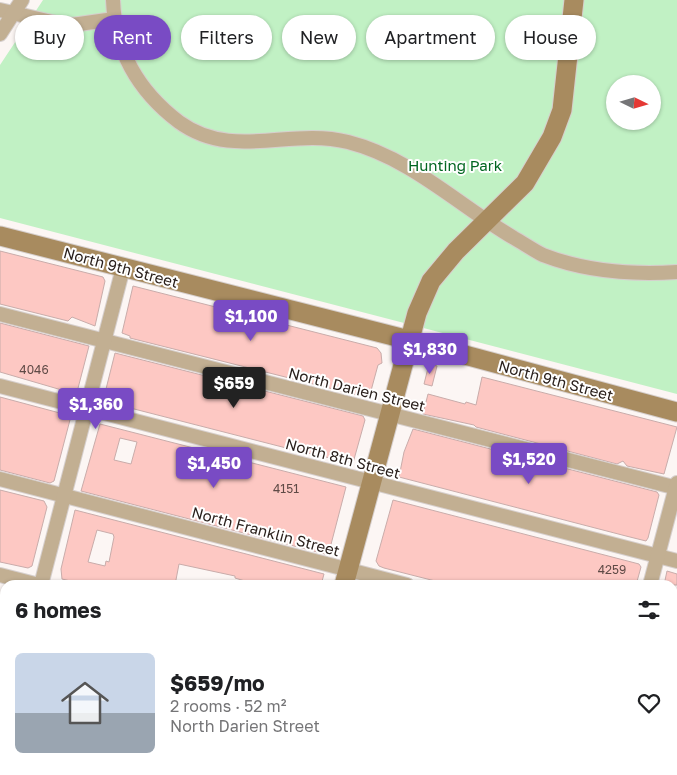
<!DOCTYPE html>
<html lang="en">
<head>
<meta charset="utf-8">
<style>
	:root { --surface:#fff; --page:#f2f2f2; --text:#202124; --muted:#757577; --accent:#794bc4 }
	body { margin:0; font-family:"Golos Text",sans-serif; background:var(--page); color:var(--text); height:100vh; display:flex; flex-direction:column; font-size:19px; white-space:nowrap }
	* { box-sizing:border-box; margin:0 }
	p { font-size:16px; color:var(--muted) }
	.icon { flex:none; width:28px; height:28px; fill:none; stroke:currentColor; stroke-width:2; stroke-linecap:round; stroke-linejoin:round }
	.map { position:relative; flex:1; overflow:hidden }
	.side { position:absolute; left:0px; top:580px; width:678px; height:195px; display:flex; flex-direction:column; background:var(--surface); border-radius:15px 15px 0 0; box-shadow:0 1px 4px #0004 }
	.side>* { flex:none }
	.top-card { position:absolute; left:15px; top:15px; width:648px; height:45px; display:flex; gap:10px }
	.needle { width:32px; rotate:95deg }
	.tools { position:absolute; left:606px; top:75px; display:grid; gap:10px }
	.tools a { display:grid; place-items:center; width:55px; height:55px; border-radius:50%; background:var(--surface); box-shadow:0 1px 4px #0004; font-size:25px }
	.price { position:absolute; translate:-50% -42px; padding:0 11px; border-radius:5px; background:var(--accent); color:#fff; font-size:16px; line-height:32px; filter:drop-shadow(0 1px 2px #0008) }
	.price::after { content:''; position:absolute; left:50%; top:30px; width:15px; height:11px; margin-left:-8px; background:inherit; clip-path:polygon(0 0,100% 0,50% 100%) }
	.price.active { background:#222; color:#fff }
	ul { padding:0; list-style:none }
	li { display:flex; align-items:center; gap:15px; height:125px; padding:0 15px }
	li span { display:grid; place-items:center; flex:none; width:140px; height:100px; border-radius:8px; color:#555 }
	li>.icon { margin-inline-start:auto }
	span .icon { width:60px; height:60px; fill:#fffc; stroke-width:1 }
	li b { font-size:21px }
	h2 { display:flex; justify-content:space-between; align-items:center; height:60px; padding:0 15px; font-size:21px }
	.chip { padding:0 18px; border-radius:22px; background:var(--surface); box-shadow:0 1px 4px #0004; font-size:18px; line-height:45px }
	.chip.active { background:var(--accent); color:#fff }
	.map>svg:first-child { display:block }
</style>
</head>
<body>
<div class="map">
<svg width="677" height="775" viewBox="0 0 677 775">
	<rect width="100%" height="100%" fill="#fcf6f4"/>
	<!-- education -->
	<path fill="#f8e7f9" d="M144,770H223L241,775H143Z"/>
	<!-- green -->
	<path fill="#c1f1c4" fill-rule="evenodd" d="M43,0H677V394L0,218V65ZM615,84H652V121H615Z"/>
	<!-- building -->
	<g fill="#fdc8c3" stroke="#c9acaa" fill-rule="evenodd">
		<path d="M0,251L103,277L105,281L95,326L72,317L68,321L0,304Z"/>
		<path d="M133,286L377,348L381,353L382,363L378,365L369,398L130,338V336L122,333Z"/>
		<path d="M0,323L89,346L77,392L72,393L0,372Z"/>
		<path d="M115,353L363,416L365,420L353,463L294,450L103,401Z"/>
		<path d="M429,364L437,366L432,386L424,384Z"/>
		<path d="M482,377L677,427L664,474L627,466L623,461L617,464L476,427L474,425L423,414L428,394L465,404L466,402L476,405Z"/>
		<path d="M0,397L71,416L54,481L50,483L0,470Z"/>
		<path d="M100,424L346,487L329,552L325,554L81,491ZM120,438L137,442L131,464L114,460Z"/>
		<path d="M413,429L657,492L659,495L648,538L646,541L626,536L399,477L404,452Z"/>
		<path d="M0,490L44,501L47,507L32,566L28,568L0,562Z"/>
		<path d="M393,500L639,564L641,567L636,585H451L384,568L379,566L376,561Z"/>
		<path d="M75,510L324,574L321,585H258L235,578V576L179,564L175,585H87L62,579L61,569ZM97,530L113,534L114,537L109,562L106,561L105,566L88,562Z"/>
		<path d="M667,571L677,574V585H664Z"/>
	</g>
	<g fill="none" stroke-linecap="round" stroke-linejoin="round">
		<!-- street casing -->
		<g stroke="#d6cfcd" stroke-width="16">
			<g id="street">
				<path d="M113,0C115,51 138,91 179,122C233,161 289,127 348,142C411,158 458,205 514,238C523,243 533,250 543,255C587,272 631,275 677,272"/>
				<path d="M0,10L56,23L72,25L114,19"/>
				<path d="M0,34L22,0"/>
				<path d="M0,314L677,488"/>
				<path d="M0,386L677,561"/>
				<path d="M0,479L407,585"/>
				<path d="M0,575L39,585"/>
				<path d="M41,585L123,268"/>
				<path d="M650,585L677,483"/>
				<path d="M672,655L677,656"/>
				<path d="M0,697L5,699"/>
				<path d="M0,743L5,723"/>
				<path d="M672,749L677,750"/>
				<path d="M274,770L301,775"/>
				<path d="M601,775L602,770"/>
			</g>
		</g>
		<!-- secondary casing -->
		<g stroke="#d6cfcd" stroke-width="21">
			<g id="secondary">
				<path d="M0,236L409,340L677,412"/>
				<path d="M344,585L417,313L431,281L456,251L525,183L552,137L562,110L574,0"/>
				<path d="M293,775L295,770"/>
			</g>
		</g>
		<!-- street -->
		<use href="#street" stroke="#c2af92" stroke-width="14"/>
		<!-- secondary -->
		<use href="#secondary" stroke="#a88b5f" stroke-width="19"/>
	</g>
	<g text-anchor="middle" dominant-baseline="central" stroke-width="4" stroke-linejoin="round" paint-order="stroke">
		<!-- number labels -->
		<g font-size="12" fill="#5f4a46">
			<text x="34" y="369">4046</text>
			<text x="286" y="488">4151</text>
			<text x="612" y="569">4259</text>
		</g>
		<!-- park labels -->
		<g font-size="15" fill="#026621" stroke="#fff">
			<text x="455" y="165">Hunting Park</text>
		</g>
		<!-- street labels -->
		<g font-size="15" fill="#2a201c" stroke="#fff">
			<text transform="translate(121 267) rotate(15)">North 9th Street</text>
			<text transform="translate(556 380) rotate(15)">North 9th Street</text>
			<text transform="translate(357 389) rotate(14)">North Darien Street</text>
			<text transform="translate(343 458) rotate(15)">North 8th Street</text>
			<text transform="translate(266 531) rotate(15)">North Franklin Street</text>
		</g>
	</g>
</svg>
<div class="tools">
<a><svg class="needle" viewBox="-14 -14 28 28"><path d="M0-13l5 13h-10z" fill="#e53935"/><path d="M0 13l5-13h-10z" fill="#757577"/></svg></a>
</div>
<b class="price" style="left:251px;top:342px">$1,100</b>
<b class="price" style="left:430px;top:375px">$1,830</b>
<b class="price active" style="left:234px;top:409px">$659</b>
<b class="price" style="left:96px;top:430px">$1,360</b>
<b class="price" style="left:529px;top:485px">$1,520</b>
<b class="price" style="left:214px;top:489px">$1,450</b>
<div class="top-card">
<a class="chip">Buy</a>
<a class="chip active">Rent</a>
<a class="chip">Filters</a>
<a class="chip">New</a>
<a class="chip">Apartment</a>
<a class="chip">House</a>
</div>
<section class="side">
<h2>6 homes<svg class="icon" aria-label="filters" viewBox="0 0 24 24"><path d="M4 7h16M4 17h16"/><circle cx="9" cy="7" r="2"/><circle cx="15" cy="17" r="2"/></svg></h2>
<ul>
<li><span style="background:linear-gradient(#c9d6e8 60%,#9aa5b1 0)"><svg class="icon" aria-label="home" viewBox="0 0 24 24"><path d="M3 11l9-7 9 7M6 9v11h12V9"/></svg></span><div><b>$659/mo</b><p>2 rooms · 52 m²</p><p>North Darien Street</p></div><svg class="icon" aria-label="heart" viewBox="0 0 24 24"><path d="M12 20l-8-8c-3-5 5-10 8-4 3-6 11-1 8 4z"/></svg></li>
</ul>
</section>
</div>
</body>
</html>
